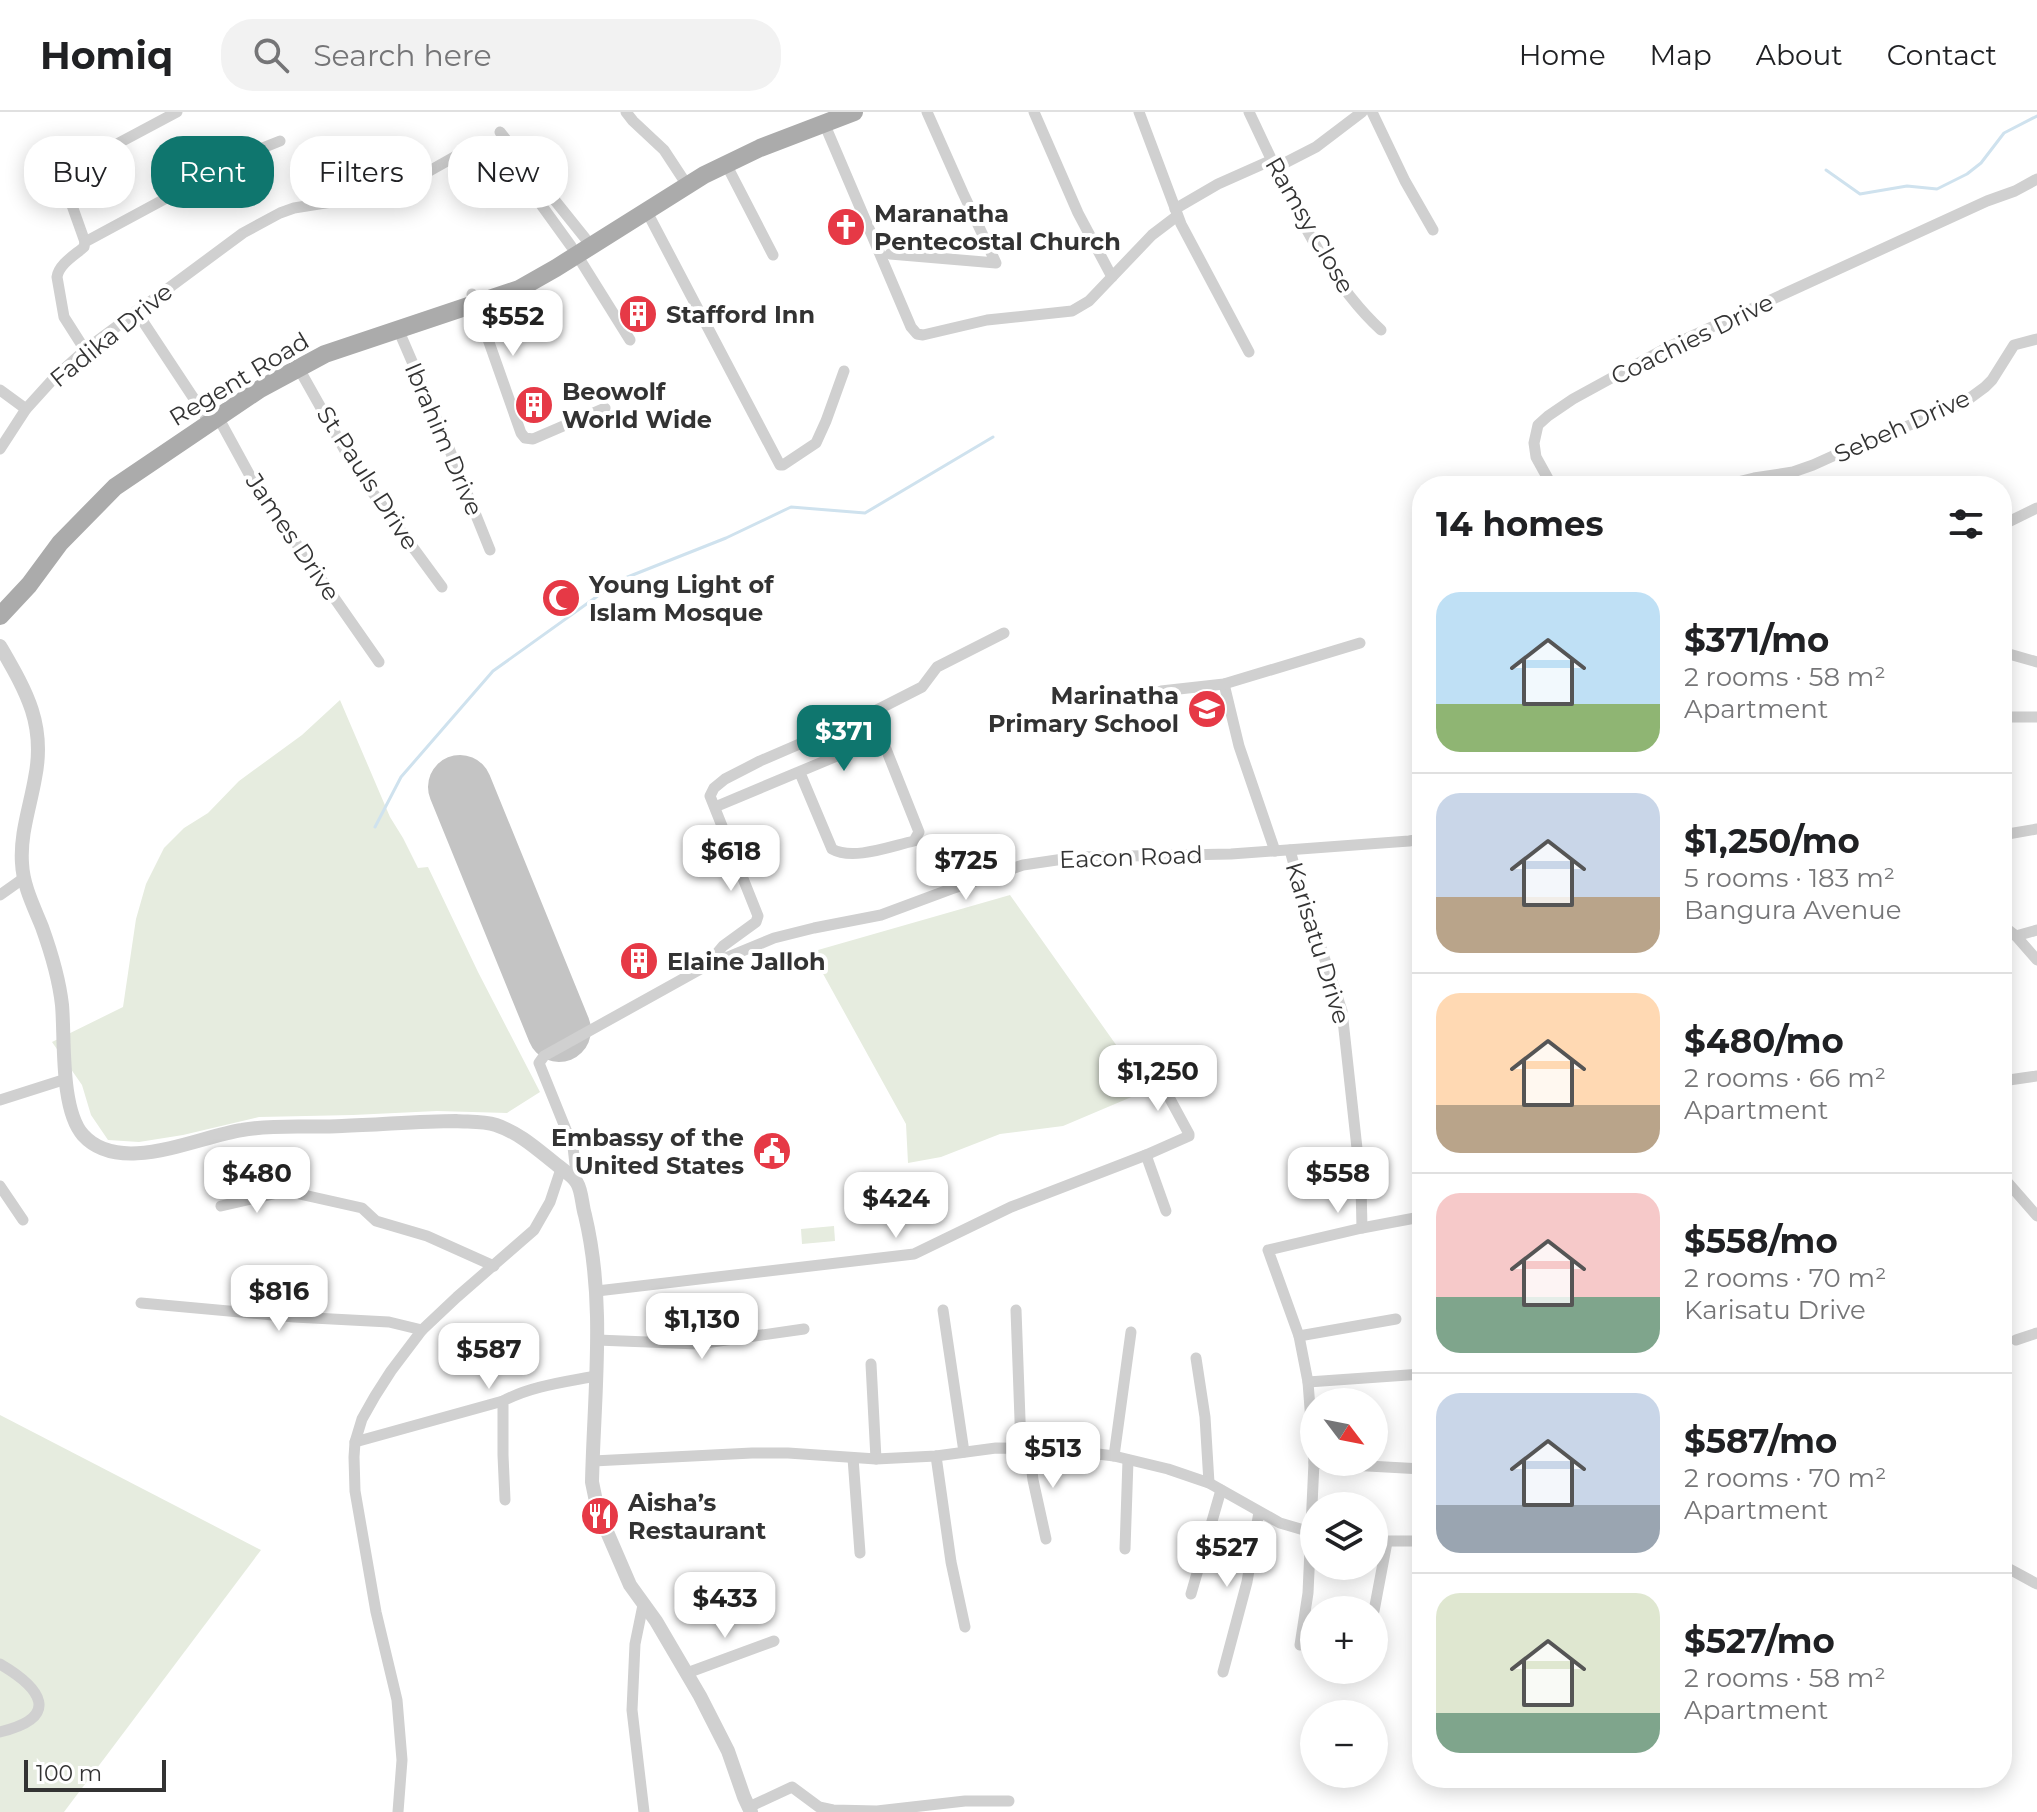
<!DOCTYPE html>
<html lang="en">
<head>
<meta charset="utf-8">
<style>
	:root { --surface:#fff; --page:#f2f2f2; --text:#202124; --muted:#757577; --line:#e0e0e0; --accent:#0f766e }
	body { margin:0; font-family:Montserrat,sans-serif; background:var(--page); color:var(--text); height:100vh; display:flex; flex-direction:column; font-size:30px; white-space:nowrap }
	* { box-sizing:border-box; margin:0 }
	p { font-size:26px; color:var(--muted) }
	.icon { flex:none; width:44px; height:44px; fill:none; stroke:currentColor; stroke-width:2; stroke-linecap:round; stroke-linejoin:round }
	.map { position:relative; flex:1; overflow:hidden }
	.details { position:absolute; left:1412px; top:364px; width:600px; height:1312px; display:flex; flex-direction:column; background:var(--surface); border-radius:32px; box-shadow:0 4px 20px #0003 }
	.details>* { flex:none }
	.banner { position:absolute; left:24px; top:24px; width:760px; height:72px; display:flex; gap:16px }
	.needle { width:52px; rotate:122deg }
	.buttons { position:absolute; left:1300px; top:1276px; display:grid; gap:16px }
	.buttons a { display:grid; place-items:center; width:88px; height:88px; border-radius:50%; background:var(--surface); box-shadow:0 4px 20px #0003; font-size:40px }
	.scale { position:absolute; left:24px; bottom:20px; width:142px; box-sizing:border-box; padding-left:8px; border:4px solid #333; border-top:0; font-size:22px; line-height:28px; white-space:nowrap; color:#333; -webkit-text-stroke:6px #fff; paint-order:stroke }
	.price { position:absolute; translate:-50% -68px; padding:0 18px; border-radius:16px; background:#fff; color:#222; font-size:26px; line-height:52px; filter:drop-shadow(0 2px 4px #0008) }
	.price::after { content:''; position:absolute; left:50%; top:48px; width:24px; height:18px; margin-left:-12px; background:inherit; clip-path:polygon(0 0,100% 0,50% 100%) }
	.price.active { background:var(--accent); color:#fff }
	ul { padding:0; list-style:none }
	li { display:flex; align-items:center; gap:24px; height:200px; padding:0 24px }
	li+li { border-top:2px solid var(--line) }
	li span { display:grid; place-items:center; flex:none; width:224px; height:160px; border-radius:24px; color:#555 }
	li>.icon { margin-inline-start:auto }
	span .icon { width:96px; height:96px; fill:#fffc; stroke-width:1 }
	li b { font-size:34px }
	h2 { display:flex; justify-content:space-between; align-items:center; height:96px; padding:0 24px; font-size:34px }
	.chip { padding:0 28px; border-radius:32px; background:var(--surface); box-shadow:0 4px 20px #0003; font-size:28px; line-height:72px }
	.chip.active { background:var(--accent); color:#fff }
	header { display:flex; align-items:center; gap:48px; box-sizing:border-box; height:112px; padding:0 40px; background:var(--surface); border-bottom:2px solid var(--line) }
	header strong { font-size:38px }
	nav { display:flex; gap:44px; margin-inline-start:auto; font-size:28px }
	.search { width:560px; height:72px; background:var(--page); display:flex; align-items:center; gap:20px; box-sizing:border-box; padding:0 28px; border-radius:32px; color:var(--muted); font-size:30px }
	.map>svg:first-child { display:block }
</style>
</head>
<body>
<header>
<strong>Homiq</strong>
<div class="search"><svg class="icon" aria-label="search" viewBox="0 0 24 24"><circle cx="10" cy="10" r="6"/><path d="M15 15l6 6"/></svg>Search here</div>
<nav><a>Home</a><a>Map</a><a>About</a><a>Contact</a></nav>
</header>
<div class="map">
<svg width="2037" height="1700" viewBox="0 0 2037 1700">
	<rect width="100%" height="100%" fill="#fff"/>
	<!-- green -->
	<g fill="#e6ecdf">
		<path d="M340,588L390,705L403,726L418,756L428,755L478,860L540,980L507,1001L437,999L353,1003L259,1005L183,1023L139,1030L108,1028L91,1003L82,973L52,930L123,895L136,807L146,772L164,736L184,716L208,701L239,669L302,623Z"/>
		<path d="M1010,783L1148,978L1063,1014L1000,1022L941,1045L908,1051L906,1012L811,840Z"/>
		<path d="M834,1114L835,1129L802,1132L801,1117Z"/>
		<path d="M0,1303L261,1438L64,1700H0Z"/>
	</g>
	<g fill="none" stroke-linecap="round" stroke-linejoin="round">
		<!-- stream -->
		<g stroke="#cfe2ee" stroke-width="3">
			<path d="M1826,58L1860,82L1907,74L1937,77L1967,62L1981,51L2004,21L2037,4"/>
			<path d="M375,715L401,665L493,559L620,468L726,426L791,395L865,401L993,325"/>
		</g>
		<!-- runway -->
		<path stroke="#c4c4c4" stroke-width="64" d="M460,675L559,918"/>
		<!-- minor -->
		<g stroke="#d0d0d0" stroke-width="11">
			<path d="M626,0L633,9L664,38L687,73"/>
			<path d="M1034,0L1078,101L1112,165"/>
			<path d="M1139,0L1181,112L1249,240"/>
			<path d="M1249,0C1284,73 1321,163 1381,218"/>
			<path d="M1372,0L1405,69L1433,118"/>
			<path d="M824,11L911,215L917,222L923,223L987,208L1072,199L1089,189L1152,123L1177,104"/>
			<path d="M500,20L585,126"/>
			<path d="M726,52L773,143"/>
			<path d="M1275,56L1316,35L1362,0"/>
			<path d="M1175,97L1218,72L1272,48"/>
			<path d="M646,98L780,353H783L816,331L826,309L844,259"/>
			<path d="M85,130L64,71L70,57L177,0"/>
			<path d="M890,142L996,151L963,81L927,0"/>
			<path d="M577,143L630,228"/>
			<path d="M472,182L521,321L525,326L533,327L605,296"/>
			<path d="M136,199L210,311"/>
			<path d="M398,217L442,319L490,438"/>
			<path d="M85,238L64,205L57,165C59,152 75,143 84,135L85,130L250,41L280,29"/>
			<path d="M298,255L348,344L370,377L442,475"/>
			<path d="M0,278L26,297"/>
			<path d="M213,296L254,371L379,550"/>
			<path d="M0,337L26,297L55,265L85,238L243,121L280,101L294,96L344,88L381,79L402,72L424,62L479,31H491L503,40L571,134"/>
			<path d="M1552,374L1536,345L1534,331L1538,313L1548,304L1573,287L1668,235L1987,89L2015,79L2037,67"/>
			<path d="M1721,374L1754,366L1793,360L1813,353L1844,339L1948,298L1966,289L1985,275L1992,268L2014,233L2037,227"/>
			<path d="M2002,413L2037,396"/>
			<path d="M2002,540L2037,550"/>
			<path d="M1224,572L1239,634L1275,739"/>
			<path d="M1161,579L1224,572L1360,531"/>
			<path d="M2002,605H2037"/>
			<path d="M715,695L875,628H880L884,632L919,720L914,729C891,734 853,749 832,737L800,661"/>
			<path d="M2002,723L2037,717"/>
			<path d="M1290,738L1297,764L1342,899L1361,1073L1362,1116"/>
			<path d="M0,783L24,766"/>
			<path d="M2002,813L2016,824L2037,848"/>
			<path d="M2016,824L2037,818"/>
			<path d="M707,853L723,834L756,810L758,804L710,684L714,676L725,667L760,649L869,602L922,575L937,555L1004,521"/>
			<path d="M2002,969L2037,964"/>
			<path d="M0,988L66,967"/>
			<path d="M1146,1043L1166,1099"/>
			<path d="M2002,1064L2037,1104"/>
			<path d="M577,1070L573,1035L539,951L544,944L706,854L774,826L814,816L881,803L951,777L1023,753L1077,745L1231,742L1409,729L1422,727"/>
			<path d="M0,1074L23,1108"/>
			<path d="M221,1094L286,1079L362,1096L376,1109L427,1124L494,1154"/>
			<path d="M597,1179L914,1142L1011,1095L1146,1043L1189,1024V1022L1157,963"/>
			<path d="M141,1191L294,1205L389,1210L422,1218"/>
			<path d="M943,1198L964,1340"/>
			<path d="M1016,1198L1021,1335"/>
			<path d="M1299,1224L1396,1207"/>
			<path d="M597,1228L698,1232L804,1217"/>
			<path d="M2016,1228L2037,1221"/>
			<path d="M1196,1246L1205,1305L1209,1371"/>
			<path d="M871,1252L876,1347"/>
			<path d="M1308,1270L1422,1262"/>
			<path d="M355,1330L503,1289"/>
			<path d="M1029,1336L1033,1368L1046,1427"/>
			<path d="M936,1344L951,1450L965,1515"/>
			<path d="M1114,1344L1131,1220"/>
			<path d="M853,1346L860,1441"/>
			<path d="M593,1349L752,1341H788L876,1347L936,1344L996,1336L1058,1337L1114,1344L1168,1357L1209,1371L1280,1411L1314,1421"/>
			<path d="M1314,1349L1308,1270L1299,1224L1268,1138L1362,1116L1415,1106"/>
			<path d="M1314,1351L1422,1357"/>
			<path d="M505,1388L503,1343V1289C531,1274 565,1270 596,1264"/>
			<path d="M1374,1429H1422"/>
			<path d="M1125,1437L1128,1348"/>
			<path d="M2002,1453L2037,1472"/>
			<path d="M1191,1482L1221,1378"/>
			<path d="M643,1493L635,1532L632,1598L644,1700"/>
			<path d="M1374,1499L1387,1430"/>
			<path d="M1300,1533L1308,1481L1314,1350"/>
			<path d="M0,1552C41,1576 62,1605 0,1620"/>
			<path d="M1223,1560L1247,1470L1259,1400"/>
			<path d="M687,1561L774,1529"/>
			<path d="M749,1695L792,1675L819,1695L833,1698L877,1699L965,1689H1009"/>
			<path d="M398,1700L402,1648L397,1588L376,1500L355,1379L354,1345L355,1330L362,1307L375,1284L391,1259L422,1218L457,1185L534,1118L550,1090L561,1057"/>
		</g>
		<!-- tertiary -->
		<path stroke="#d0d0d0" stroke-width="14" d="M0,534C26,579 46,612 35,666C30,695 20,722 22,751C23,774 34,795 42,815C51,840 59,866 62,893C65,926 60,997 83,1023C120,1064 196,1025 242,1018C275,1012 309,1016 342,1014C380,1013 418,1009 456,1009C469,1010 483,1009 496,1013C520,1021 538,1038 557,1053C563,1058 573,1064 577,1071C582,1079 582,1094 585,1103C606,1191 594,1280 592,1370L598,1399L630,1473L656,1509L700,1584L728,1639L744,1685L751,1700"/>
		<!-- primary -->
		<path stroke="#ababab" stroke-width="18" d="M0,504L29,473L60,431L115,375L260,277L325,242L519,177L556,156L704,63L760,36L854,0"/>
	</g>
	<!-- icons -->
	<defs>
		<g id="church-disc" transform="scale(2)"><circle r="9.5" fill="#e63946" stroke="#fff"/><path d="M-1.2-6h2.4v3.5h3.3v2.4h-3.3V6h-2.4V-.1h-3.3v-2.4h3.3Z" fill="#fff"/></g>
		<g id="building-disc" transform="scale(2)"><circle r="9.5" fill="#e63946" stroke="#fff"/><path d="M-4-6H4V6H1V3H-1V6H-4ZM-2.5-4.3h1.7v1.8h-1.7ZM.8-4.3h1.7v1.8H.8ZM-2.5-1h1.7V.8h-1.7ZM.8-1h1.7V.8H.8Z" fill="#fff"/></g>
		<g id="mosque-disc" transform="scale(2)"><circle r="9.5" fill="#e63946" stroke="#fff"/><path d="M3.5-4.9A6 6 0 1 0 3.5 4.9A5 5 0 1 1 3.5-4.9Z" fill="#fff"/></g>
		<g id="school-disc" transform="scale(2)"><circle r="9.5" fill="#e63946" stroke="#fff"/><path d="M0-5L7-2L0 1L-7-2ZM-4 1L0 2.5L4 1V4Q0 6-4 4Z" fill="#fff"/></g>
		<g id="civic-disc" transform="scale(2)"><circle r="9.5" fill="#e63946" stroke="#fff"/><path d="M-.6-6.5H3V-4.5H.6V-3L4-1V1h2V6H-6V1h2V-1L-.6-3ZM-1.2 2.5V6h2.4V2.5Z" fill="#fff"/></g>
		<g id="restaurant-disc" transform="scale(2)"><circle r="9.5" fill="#e63946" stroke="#fff"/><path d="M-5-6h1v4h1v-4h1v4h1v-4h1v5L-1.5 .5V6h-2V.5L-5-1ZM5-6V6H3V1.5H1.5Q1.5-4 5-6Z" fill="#fff"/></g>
	</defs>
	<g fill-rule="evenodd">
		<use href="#church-disc" x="846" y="115"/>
		<use href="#building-disc" x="638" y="202"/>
		<use href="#building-disc" x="534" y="293"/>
		<use href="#mosque-disc" x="561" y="486"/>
		<use href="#school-disc" x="1207" y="597"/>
		<use href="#building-disc" x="639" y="849"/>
		<use href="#civic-disc" x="772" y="1039"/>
		<use href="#restaurant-disc" x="600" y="1404"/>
	</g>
	<g text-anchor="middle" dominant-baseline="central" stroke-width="8" stroke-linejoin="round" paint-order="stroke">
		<!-- poi labels -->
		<g font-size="24" font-weight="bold" fill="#333" stroke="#fff" text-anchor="start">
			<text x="874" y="101">Maranatha<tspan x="874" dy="28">Pentecostal Church</tspan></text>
			<text x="666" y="202">Stafford Inn</text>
			<text x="562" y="279">Beowolf<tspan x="562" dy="28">World Wide</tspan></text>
			<text x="589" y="472">Young Light of<tspan x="589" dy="28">Islam Mosque</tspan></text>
			<text x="1179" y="583" text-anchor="end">Marinatha<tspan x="1179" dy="28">Primary School</tspan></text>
			<text x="667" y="849">Elaine Jalloh</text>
			<text x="744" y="1025" text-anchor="end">Embassy of the<tspan x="744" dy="28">United States</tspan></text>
			<text x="628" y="1390">Aisha’s<tspan x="628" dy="28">Restaurant</tspan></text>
		</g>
		<!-- street labels -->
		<g font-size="24" fill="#333" stroke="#fff">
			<text transform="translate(1310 113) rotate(60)">Ramsy Close</text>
			<text transform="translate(111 223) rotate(-39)">Fadika Drive</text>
			<text transform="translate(1692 227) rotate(-26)">Coachies Drive</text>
			<text transform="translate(239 267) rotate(-31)">Regent Road</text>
			<text transform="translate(1902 314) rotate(-24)">Sebeh Drive</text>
			<text transform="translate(444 327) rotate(67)">Ibrahim Drive</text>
			<text transform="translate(368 366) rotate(57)">St Pauls Drive</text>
			<text transform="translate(293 425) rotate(56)">James Drive</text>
			<text transform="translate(1131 745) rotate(-2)">Eacon Road</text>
			<text transform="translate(1318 831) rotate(73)">Karisatu Drive</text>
		</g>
	</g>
</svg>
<div class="buttons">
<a><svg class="needle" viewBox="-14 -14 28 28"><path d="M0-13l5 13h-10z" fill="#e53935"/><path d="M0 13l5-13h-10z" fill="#757577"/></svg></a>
<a><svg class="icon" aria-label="layers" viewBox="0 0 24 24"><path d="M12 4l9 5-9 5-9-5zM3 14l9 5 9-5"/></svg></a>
<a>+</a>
<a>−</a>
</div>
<div class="scale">100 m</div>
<b class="price" style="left:513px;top:246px">$552</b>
<b class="price active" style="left:844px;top:661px">$371</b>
<b class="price" style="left:731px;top:781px">$618</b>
<b class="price" style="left:966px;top:790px">$725</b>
<b class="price" style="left:1158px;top:1001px">$1,250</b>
<b class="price" style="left:257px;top:1103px">$480</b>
<b class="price" style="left:1338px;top:1103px">$558</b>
<b class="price" style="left:896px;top:1128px">$424</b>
<b class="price" style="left:279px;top:1221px">$816</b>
<b class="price" style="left:702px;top:1249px">$1,130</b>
<b class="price" style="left:489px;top:1279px">$587</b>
<b class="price" style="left:1053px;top:1378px">$513</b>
<b class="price" style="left:1227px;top:1477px">$527</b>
<b class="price" style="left:725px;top:1528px">$433</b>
<div class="banner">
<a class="chip">Buy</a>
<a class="chip active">Rent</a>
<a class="chip">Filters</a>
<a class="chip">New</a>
</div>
<section class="details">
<h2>14 homes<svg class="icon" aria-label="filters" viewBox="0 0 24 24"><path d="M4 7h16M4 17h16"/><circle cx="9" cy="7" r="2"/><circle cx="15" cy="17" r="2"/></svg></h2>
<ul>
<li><span style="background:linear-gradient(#bfe0f5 70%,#8fb573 0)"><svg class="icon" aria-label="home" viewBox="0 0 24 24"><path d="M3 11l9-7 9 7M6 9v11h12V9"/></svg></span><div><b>$371/mo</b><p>2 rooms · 58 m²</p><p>Apartment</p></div></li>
<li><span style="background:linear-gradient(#c9d6e8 65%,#b9a48a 0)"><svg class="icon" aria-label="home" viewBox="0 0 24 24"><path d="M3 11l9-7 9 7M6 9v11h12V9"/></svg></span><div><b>$1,250/mo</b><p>5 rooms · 183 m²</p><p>Bangura Avenue</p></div></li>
<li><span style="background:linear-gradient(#ffd9b3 70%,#b9a48a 0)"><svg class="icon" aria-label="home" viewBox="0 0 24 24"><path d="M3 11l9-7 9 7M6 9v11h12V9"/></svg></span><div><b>$480/mo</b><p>2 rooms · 66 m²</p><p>Apartment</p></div></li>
<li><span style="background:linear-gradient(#f6c9c9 65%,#7fa58c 0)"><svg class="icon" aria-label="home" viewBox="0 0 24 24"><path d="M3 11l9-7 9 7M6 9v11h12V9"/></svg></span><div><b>$558/mo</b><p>2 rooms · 70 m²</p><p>Karisatu Drive</p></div></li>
<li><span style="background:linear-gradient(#c9d6e8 70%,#9aa5b1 0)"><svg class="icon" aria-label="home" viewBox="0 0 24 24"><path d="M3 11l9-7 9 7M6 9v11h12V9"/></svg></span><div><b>$587/mo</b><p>2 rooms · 70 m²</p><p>Apartment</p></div></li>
<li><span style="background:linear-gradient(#dfe7d0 75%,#7fa58c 0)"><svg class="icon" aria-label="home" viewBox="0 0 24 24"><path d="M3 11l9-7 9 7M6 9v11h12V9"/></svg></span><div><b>$527/mo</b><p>2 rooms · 58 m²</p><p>Apartment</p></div></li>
</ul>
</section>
</div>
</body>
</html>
